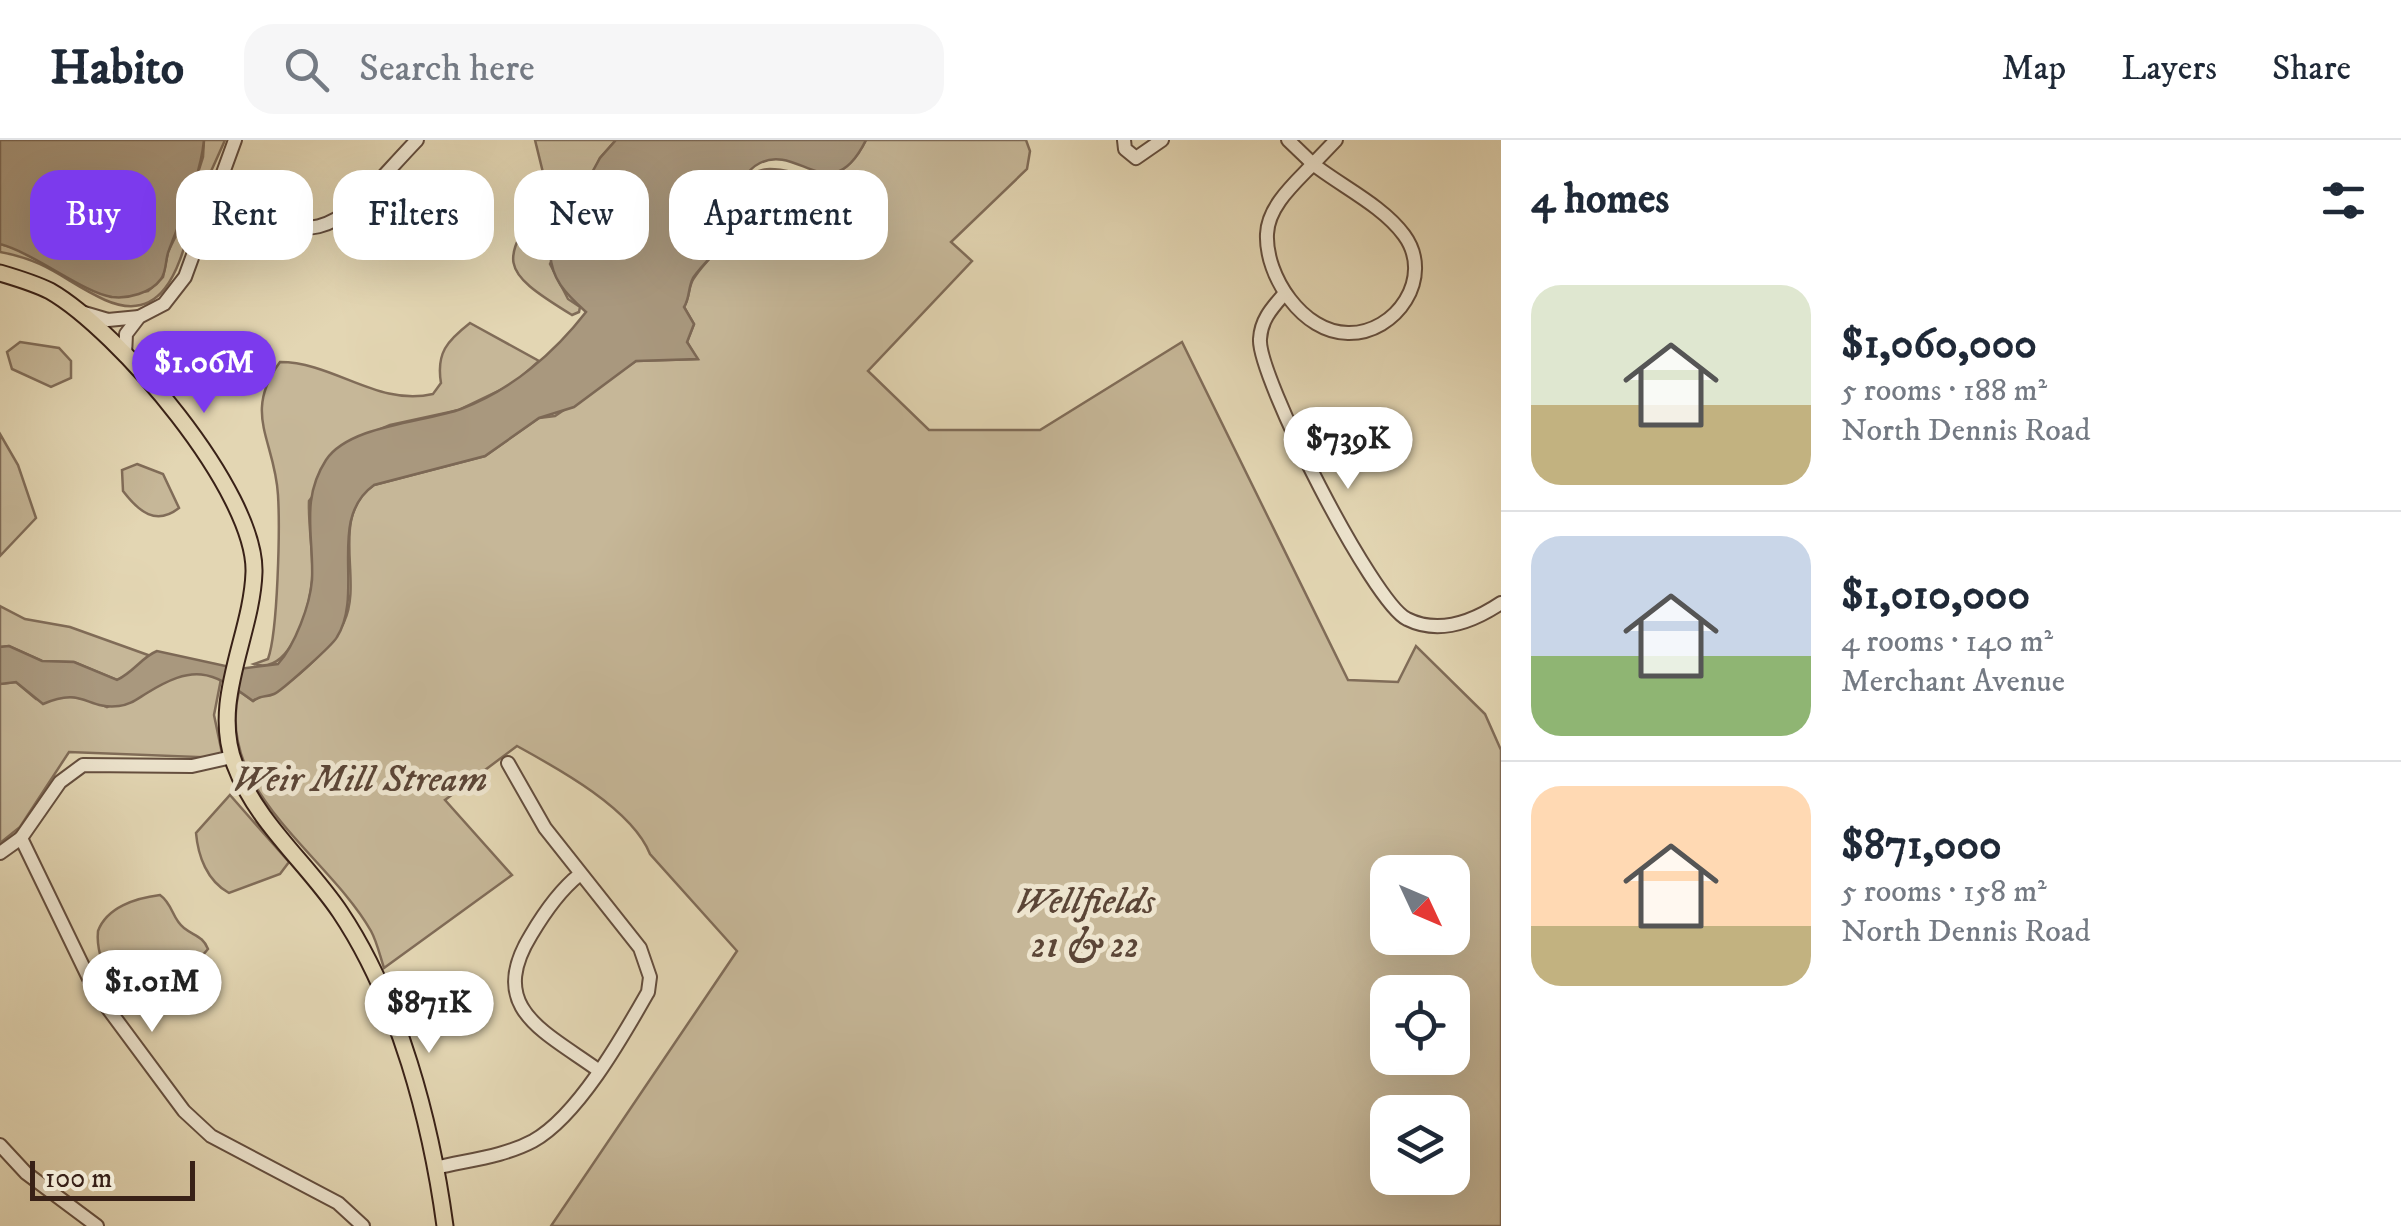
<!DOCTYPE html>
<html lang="en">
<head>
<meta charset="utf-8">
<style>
	:root { --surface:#fff; --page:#f6f6f7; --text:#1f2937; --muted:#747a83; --line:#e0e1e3; --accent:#7c3aed }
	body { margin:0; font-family:"IM FELL DW Pica",serif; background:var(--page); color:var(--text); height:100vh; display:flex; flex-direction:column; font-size:38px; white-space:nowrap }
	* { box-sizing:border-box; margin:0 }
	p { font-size:32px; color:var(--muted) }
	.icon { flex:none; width:55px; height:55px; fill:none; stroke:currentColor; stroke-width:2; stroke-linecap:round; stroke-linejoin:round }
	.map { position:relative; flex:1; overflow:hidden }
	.panel { display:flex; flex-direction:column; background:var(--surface); width:900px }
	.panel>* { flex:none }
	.banner { position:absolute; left:30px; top:30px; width:950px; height:90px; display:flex; gap:20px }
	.needle { width:65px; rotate:134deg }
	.controls { position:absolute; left:1370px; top:715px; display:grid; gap:20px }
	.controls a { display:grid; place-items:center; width:100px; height:100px; border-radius:20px; background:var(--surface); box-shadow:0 10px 40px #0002; font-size:50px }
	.scale { position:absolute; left:30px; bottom:25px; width:165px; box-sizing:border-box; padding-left:10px; border:5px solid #392117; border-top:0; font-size:28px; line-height:35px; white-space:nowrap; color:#392117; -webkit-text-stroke:8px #ede4ce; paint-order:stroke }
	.price { position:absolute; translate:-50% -85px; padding:0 22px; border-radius:35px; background:#fff; color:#222; font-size:32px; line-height:65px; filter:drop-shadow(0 2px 5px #0008) }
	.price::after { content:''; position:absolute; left:50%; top:60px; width:30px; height:22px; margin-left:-15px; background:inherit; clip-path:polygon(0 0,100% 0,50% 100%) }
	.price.active { background:var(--accent); color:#fff }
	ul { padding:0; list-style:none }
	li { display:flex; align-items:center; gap:30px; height:250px; padding:0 30px }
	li+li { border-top:2px solid var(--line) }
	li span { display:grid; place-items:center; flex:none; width:280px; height:200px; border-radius:30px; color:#555 }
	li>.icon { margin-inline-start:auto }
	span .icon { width:120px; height:120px; fill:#fffc; stroke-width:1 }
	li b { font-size:42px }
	h2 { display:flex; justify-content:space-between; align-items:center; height:120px; padding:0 30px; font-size:42px }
	.tag { padding:0 35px; border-radius:30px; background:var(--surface); box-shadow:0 10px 40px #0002; font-size:35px; line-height:90px }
	.tag.active { background:var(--accent); color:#fff }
	header { display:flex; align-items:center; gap:60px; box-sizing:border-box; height:140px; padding:0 50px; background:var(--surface); border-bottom:2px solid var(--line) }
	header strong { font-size:48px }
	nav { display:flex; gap:55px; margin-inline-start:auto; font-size:35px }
	.search { width:700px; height:90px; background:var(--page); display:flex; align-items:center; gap:25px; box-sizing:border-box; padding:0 35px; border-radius:30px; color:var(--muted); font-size:38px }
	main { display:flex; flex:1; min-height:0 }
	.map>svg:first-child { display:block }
</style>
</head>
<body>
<header>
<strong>Habito</strong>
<div class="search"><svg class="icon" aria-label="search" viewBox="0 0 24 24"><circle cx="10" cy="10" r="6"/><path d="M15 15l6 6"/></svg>Search here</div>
<nav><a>Map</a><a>Layers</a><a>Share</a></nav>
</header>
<main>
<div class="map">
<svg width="1501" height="1086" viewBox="0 0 1501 1086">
	<rect width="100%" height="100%" fill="#e3d6b3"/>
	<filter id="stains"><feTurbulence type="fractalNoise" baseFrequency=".002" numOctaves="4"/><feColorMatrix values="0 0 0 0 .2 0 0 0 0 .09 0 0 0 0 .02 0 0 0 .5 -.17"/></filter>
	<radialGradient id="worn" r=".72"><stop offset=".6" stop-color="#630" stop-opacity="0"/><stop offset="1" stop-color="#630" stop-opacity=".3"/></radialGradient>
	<!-- green -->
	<g fill="#c6b798" stroke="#806c58" stroke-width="2.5" fill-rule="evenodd">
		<path d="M204,0H225C216,21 205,43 197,65C183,105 173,190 105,160C65,142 50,121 0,112V104L14,108L111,157L148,151L163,137L168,112L182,83L203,17Z"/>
		<path d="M535,0H616L600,18L550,124L568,159L580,167L579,172L572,175C497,129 499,122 548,53Z"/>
		<path d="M866,0H1026L1030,11L1027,29L951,102L972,121L868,231L929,290H1040L1182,202L1348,540L1398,542L1416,506L1485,574L1501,610V1086H551L737,811L650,714C632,669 559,629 517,606L445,660L512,735L384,828C380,816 377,802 371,791C328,715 214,651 239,551L253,561C262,554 272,553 281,548C301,534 334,505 344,482C364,440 328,377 374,345L485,316L539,278L555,276L636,221L697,219L687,202L694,184L684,167C690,158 688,146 694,138C717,103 750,94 742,43C777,0 828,77 866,0ZM1388,732H1452V798H1388ZM1388,852H1452V918H1388ZM1388,972H1452V1038H1388Z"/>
		<path d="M470,183L539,221L513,244L459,270L390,285L357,299L309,361C308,387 314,415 312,440C310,469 290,536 254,524L268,519C278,491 280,388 278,355C275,300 242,274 280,222C334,222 378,267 433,254L441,243C436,213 447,201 470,183Z"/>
		<path d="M20,202L59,208L71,221V238L51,247L12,229L7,212Z"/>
		<path d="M0,294L18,325L36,378L0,416Z"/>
		<path d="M137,324L163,334L179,368C156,386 139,372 123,351L122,330Z"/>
		<path d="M0,466L25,479L70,487L148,515L140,529L117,540L74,522L42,521L9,506L0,507Z"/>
		<path d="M199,532L221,539L214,575L223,618L69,612L20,687L0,703V544L16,542L36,559C64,555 82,555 107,567L173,536Z"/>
		<path d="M230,655L289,722L280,734L229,753C207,741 198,716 196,693Z"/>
		<path d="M160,755C173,764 172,779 184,788C194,796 203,796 208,809C194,825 175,848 155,856C117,871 95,820 98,791C107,767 136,758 160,755Z"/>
	</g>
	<!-- water -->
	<g fill="#a9987e" stroke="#7c6855" stroke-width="2.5">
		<path d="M0,0H204C200,39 182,74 169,110C165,119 167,131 161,139C151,153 128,159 112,157C82,152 36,114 0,104Z"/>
		<path d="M616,0H866C831,71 799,3 760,23C734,36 750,58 741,78C731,102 707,117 693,138C688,147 690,158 684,167L694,184L687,202L698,219L636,221L574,267L539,278L485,316L374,345C326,379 365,452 337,497C333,505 280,552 274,554C265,558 262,554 253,561C210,529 193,525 147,553C137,559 130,565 119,566C86,570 84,546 43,564L16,542L0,544V507L9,506L42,521L74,522L117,540C135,531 142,517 157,511L239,529L278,524C295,505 310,465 312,440C314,396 300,360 326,320C349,285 426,282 461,269C512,250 555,212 586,172C566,154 550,139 550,109L600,18Z"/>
	</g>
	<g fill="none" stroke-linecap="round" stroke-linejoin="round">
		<!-- minor casing -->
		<g stroke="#644e3e" stroke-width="16">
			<g id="minor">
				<path d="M1124,0L1125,9L1136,18L1162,0"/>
				<path d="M1288,0L1313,24L1336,0"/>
				<path d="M1313,24C1341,46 1383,66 1404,95C1435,137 1396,194 1348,193C1303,193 1265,136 1267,94C1268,66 1295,43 1313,24Z"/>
				<path d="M212,56C331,117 335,86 417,0"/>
				<path d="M1285,153C1273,167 1261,179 1260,199C1257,235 1373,463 1407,479C1439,495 1474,481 1501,463"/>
				<path d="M81,172L108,180L139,177"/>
				<path d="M125,216L126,194L139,177L164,164L185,137L235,0"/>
				<path d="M21,698L60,642L83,625L192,626L232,617"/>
				<path d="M0,713L21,698L95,851L184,971L211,996L338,1063L363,1086"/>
				<path d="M579,735C559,751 544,773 531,795C486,868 544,891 598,930"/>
				<path d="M0,1005L26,1033L97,1086"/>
				<path d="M435,1028C467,1020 503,1017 533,1001C578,976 623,896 648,852L650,837L640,808L545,688L508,623"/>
			</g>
		</g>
		<!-- major casing -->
		<g stroke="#392117" stroke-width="19">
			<path id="major" d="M0,133C17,138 34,143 50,151C118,190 256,351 254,432C252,496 210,561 235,625C256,682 307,723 340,772C399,860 431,982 445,1086"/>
		</g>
		<!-- minor -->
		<use href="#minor" stroke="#ede4ce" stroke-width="12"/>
		<!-- major -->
		<use href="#major" stroke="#e3d6b3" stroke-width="15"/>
	</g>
	<g text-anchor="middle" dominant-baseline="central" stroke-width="10" stroke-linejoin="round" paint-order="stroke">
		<!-- park labels -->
		<g font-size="38" font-style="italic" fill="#5c4637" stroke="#ede4ce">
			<text x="360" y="640">Weir Mill Stream</text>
			<text x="1085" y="762">Wellfields<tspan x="1085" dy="44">21 &amp; 22</tspan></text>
		</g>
	</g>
	<rect width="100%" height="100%" filter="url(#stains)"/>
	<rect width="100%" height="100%" fill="url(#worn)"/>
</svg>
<div class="controls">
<a><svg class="needle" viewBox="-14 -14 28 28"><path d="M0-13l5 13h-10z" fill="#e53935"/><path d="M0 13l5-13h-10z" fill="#747a83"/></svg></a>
<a><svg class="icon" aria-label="locate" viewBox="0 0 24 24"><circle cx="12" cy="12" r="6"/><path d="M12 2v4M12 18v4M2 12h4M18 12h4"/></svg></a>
<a><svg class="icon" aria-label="layers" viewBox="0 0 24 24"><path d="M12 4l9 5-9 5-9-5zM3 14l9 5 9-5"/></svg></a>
</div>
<div class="scale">100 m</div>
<b class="price active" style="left:204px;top:276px">$1.06M</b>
<b class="price" style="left:1348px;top:352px">$739K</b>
<b class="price" style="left:152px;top:895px">$1.01M</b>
<b class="price" style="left:429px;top:916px">$871K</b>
<div class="banner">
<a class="tag active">Buy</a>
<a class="tag">Rent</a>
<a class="tag">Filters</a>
<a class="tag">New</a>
<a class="tag">Apartment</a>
</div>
</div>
<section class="panel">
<h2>4 homes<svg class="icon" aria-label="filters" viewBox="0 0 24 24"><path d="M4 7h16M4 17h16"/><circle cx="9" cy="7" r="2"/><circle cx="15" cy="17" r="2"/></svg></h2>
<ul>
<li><span style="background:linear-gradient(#dfe7d0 60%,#c2b280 0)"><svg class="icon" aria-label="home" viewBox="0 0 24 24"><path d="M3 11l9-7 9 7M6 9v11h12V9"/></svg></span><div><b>$1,060,000</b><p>5 rooms · 188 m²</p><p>North Dennis Road</p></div></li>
<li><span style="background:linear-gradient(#c9d6e8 60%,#8fb573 0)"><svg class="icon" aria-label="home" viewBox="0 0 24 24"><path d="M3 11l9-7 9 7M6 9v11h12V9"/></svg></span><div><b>$1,010,000</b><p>4 rooms · 140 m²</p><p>Merchant Avenue</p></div></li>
<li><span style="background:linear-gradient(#ffd9b3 70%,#c2b280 0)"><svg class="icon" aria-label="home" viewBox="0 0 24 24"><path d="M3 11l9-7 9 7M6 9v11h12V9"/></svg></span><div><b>$871,000</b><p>5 rooms · 158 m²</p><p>North Dennis Road</p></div></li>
</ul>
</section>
</main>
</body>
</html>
